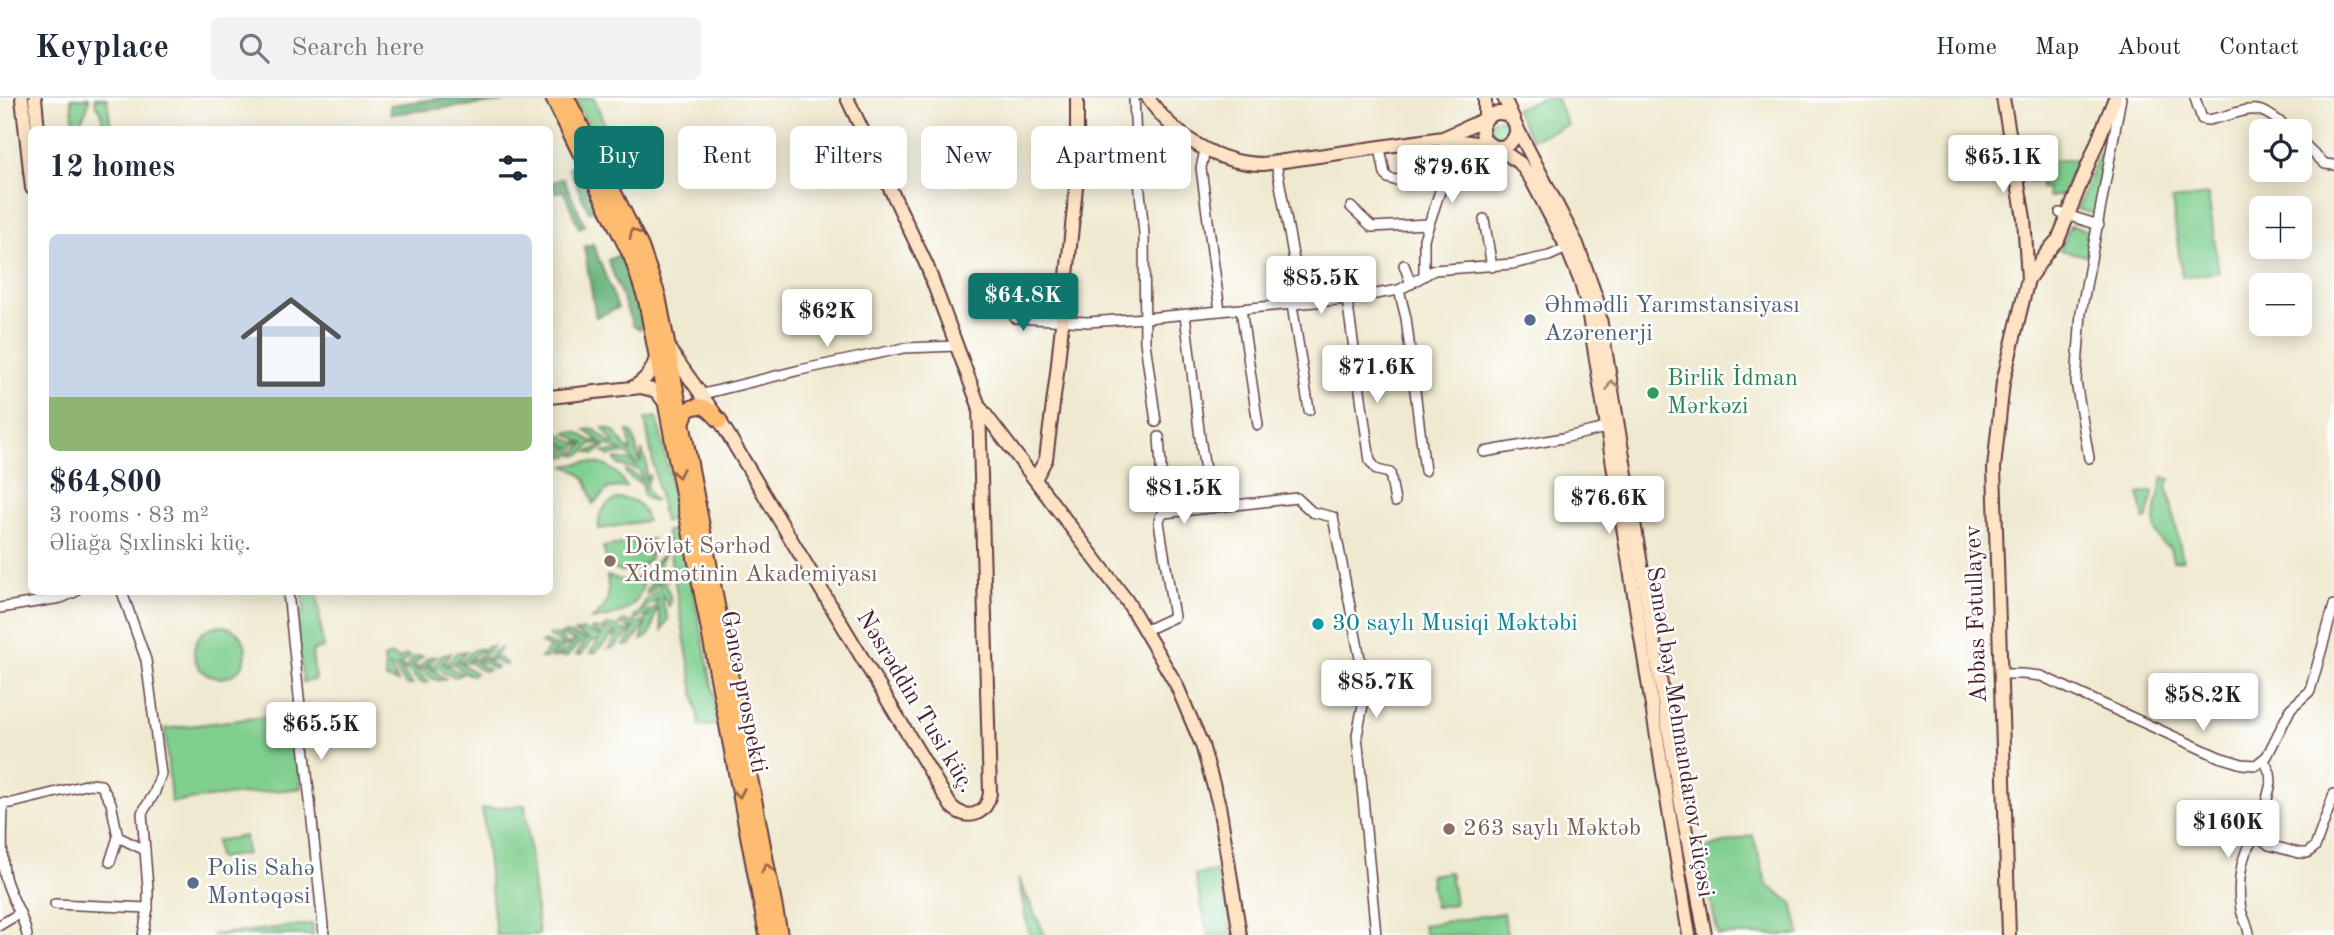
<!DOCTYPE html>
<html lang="en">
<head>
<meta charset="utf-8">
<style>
	:root { --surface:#fff; --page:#f2f2f3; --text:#1f2937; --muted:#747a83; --line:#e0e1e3; --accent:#0f766e }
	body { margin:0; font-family:"Old Standard TT",serif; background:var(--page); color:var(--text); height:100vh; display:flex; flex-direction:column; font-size:26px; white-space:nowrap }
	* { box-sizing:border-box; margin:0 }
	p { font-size:23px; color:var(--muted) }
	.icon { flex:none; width:38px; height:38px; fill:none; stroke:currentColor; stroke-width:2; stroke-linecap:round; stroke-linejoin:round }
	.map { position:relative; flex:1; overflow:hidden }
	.details { position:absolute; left:28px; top:28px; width:525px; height:469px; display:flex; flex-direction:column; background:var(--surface); border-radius:10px; box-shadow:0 4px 18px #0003 }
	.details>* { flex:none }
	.hud { position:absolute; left:574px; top:28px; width:665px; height:63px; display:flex; gap:14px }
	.fabs { position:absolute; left:2249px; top:21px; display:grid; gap:14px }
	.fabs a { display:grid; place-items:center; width:63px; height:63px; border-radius:10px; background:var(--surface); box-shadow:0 4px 18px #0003; font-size:35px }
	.price { position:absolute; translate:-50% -60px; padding:0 16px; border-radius:7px; background:#fff; color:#222; font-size:23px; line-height:46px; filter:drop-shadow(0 2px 4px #0008) }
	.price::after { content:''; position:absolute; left:50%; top:42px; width:21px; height:16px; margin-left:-10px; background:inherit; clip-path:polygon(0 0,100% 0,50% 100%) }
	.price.on { background:var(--accent); color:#fff }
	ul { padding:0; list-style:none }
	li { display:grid; align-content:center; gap:14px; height:371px; padding:0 21px }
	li+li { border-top:2px solid var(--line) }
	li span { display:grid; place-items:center; height:217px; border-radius:10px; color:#555 }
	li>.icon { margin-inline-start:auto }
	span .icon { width:126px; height:126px; fill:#fffc; stroke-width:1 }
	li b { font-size:30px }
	h2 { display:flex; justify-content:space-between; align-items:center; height:84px; padding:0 21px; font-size:30px }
	.chip { padding:0 24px; border-radius:10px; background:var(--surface); box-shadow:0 4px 18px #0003; font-size:24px; line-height:63px }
	.chip.on { background:var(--accent); color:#fff }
	header { display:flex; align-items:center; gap:42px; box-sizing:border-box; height:98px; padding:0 35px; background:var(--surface); border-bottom:2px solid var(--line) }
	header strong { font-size:33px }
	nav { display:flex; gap:38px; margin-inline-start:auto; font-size:24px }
	.search { width:490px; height:63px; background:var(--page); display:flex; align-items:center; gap:18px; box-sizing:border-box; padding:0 24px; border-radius:10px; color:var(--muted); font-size:26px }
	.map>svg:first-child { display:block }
</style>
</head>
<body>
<header>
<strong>Keyplace</strong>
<div class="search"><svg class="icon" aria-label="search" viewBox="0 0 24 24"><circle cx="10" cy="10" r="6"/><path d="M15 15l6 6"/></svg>Search here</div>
<nav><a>Home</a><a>Map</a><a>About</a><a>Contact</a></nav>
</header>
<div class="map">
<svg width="2334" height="837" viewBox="0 0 2334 837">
	<rect width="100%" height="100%" fill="#fff"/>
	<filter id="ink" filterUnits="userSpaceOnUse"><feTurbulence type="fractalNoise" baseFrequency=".0143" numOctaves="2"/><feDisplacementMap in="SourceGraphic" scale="14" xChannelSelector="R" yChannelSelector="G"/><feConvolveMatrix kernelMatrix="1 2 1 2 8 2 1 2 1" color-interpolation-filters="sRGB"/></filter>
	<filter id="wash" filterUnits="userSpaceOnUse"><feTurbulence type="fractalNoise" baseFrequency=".00686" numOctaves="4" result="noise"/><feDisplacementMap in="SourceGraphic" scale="28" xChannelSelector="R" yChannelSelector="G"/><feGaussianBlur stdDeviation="1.57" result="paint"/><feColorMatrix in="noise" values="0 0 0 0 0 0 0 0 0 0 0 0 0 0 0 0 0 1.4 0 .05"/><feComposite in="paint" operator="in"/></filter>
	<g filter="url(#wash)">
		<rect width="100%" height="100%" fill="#efe9cf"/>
		<!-- green -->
		<g fill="#80cf8f" stroke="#65775d" stroke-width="2">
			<path d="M71,0H89C90,11 81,17 80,28L74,29Z"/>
			<path d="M95,0H107L111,31H103L101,13L96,7Z"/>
			<path d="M574,0H594L609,37L597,42Z"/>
			<path d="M1541,0H1556L1568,27L1532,41L1515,11Z"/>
			<path d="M2115,16L2097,117L2077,111Z"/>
			<circle cx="1499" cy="32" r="11"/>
			<path d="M2077,61L2063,97L2048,99L2047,90H2041V82L2029,83L2026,65Z"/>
			<path d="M2208,97L2219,174L2182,179L2172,102Z"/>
			<path d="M2070,128L2092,133L2086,158L2060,152Z"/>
			<path d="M657,319L678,417L674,423L664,424L645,321Z"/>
			<path d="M603,330C620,330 619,346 631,354L628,333L633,336L640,366L642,352L647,367L645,382L649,377L650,379L646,387L651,399L656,403L648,401L643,396V386L632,381L626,376V372L642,381L640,372L619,367L615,361L631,363L637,368L627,355L609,358L604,354L623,353L608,347L594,356L588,354L605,346H591L584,354L577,358L573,357L584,346L577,347L569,358L560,359L571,348L565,349L556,360L550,363L556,351L550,352L552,348L550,347V340L558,347L565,346L550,337L558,335L573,344H582L566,335C578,331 582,338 591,343H599L585,332L594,331L610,345H614Z"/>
			<path d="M587,364C606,365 618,372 626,389L609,390L593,406C589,385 585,374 564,368Z"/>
			<path d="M2163,379L2170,381L2167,387L2183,462L2173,463L2170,450C2144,439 2159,400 2163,379Z"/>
			<path d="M2153,393L2148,421L2144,422L2139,396Z"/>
			<path d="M620,400C636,401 643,407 647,423L599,431C597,414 605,405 620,400Z"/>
			<path d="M673,432L681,434L682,438L720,626L700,629L666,433Z"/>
			<path d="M652,441L650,460C640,472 631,476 616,472L606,460L603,449Z"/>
			<path d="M665,455L661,462L660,471L668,480V483L662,478C664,490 674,495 669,509L662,497V504L668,521L662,532L658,510C650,523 657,536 641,542L646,525L630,547L624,548L633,532C622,537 620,550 608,551L617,538L611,539L595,555H590L599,542L592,543L581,557H576L585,544L578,546L567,559H560L572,546L564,548L558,559L551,560L558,550L546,560H541L547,552L552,550L541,545L544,543L558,548L564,547L548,538C556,533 561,542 568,546L576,543L560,537C571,531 577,543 589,541L575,534L583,532L601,539L603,538L591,532L592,530L602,531L610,537L617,535L603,530C610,523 617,530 624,533L634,529L619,527L623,523L642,525L650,517L634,521V518L641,513L654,512L659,499L653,505L642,511L645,502L660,491L659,481L655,490L647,496L646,493L658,476L654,466Z"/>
			<path d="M607,478L625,483L644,478C641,513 619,517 590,522C609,510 610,499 607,478Z"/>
			<path d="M302,494H317L323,550L312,553L315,582L303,584L295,516L304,515Z"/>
			<circle cx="220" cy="554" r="26"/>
			<path d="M493,548L481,561L488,560L494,553L500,551L493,560H499L507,566L502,567L494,562H487L497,570L494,571L484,564L475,563L489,572L483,573L470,565H460L476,575L473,577L465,575L454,566L446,568L462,576L456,579L444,575L441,571L430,570L446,581C434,586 429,576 420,571H415L429,584C418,588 415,578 408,572L401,571L413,587H406L394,570L389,568L398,584L386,581L384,560L391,557L400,561L405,557L411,559L398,568L406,569L416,558H423L412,569H420L429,559L437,558L426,569L434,567C440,561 441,555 451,555L442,566L448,565L457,554L466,553L456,564C467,563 469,549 482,551L469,562L477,561L486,549Z"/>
			<path d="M295,615L301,690L171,704L165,631Z"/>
			<path d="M525,707L539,837H496L482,711Z"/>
			<path d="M1753,737L1767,787L1792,805L1800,837H1718L1700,752Z"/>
			<path d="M245,738L247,756L218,760L216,743Z"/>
			<path d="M1221,772L1232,837H1208L1195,777Z"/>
			<path d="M1450,774L1455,806L1435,809L1430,777Z"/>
			<path d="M1018,780L1045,837H1029Z"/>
			<path d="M1504,815L1507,837H1425L1423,827Z"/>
			<path d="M312,826L313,837H211Z"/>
		</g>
		<!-- forest -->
		<g fill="#68b27a" stroke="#596852" stroke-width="2">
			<path d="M441,0H502L503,4L391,16L390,7Z"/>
			<path d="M577,65L598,110L589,114L568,69Z"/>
			<path d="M563,80L585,127L579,130L563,92L555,95L551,85Z"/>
			<path d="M593,146L618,210L596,219L584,149Z"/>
			<path d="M621,156L644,224L640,231L633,228L608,162Z"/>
		</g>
	</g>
	<g filter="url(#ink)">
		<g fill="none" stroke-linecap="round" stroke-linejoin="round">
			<!-- street casing -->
			<g stroke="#633d44" stroke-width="12">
				<g id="street">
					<path d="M1134,0L1137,62L1144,136L1145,244L1156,324"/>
					<path d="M2195,0L2202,21L2208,22C2252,13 2253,0 2291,33"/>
					<path d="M2300,42L2325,66L2334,67"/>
					<path d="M1380,50L1385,76L1388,80L1394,82L1446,75"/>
					<path d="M1205,52L1201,70L1220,213"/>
					<path d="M1276,65L1302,205"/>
					<path d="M1351,109L1372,129L1428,126"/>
					<path d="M2060,115L2099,127"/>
					<path d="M1484,121L1492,169"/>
					<path d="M1404,167L1411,186"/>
					<path d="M1424,176V141L1446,75L1443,40"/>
					<path d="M1399,192L1406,220L1425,373"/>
					<path d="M1347,201L1370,363L1377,372L1390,375L1395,404"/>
					<path d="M1292,207L1309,312"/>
					<path d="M1011,211L1015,220L1088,224L1146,220L1347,201L1399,192L1434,172L1512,166L1549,158L1567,150"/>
					<path d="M1241,211L1258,327"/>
					<path d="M1185,217L1200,340L1211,410"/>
					<path d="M703,296L800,272L904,250L958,248"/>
					<path d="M1159,339L1164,415"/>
					<path d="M1484,354L1563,340L1610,329"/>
					<path d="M2089,360L2076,284L2081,215L2121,0"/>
					<path d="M122,494L146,562L161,676L154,696L142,715L148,790V810L143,837"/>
					<path d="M288,494L324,837"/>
					<path d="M0,510L61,500L75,494"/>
					<path d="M1146,532L1174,519L1159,424L1160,419L1164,415L1297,400L1312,414L1333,419L1362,571L1364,602L1357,637L1376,837"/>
					<path d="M2000,576H2022L2041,578L2219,659L2242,666L2256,667L2267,658L2291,610L2310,593L2334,507"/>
					<path d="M2264,662L2270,675L2271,685L2258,738L2269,747L2299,755H2307L2315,749L2334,696"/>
					<path d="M0,705H12L90,686L101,687L111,705L118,739L145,752"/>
					<path d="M3,705C3,729 0,756 5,779C10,799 23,816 27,837"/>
					<path d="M110,764L118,739"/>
					<path d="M55,806L148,810"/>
					<path d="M0,827L20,815"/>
					<path d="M2249,837C2249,827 2242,820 2241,811C2237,791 2240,749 2258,738"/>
				</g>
			</g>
			<!-- secondary casing -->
			<g stroke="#633d44" stroke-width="16">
				<g id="secondary">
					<path d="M22,0L32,90"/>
					<path d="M35,0L38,32"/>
					<path d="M847,0L927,168L979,308L1127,503L1176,586L1202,647L1219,707L1240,837"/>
					<path d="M1148,0C1174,38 1217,66 1263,66L1443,40L1485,21V0"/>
					<path d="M1504,0L1514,22"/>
					<path d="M2003,0L2024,120L2028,181L2003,284L1994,370L2009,837"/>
					<circle cx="1499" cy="32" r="17"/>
					<path d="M1516,28L1577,146L1597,202L1680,701L1705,837"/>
					<path d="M1447,41L1490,47"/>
					<path d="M1496,49L1520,65L1531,81L1567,150L1580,182L1587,206L1689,837"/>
					<path d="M2028,181C2038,169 2047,151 2058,142L2115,0"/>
					<path d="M669,251L720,323L951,708C967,724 987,717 990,695L979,308"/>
					<path d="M632,290C646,282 653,273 657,256"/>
					<path d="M550,299L641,289L656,293L665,305"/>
					<path d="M1035,381L1046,361L1057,275L1077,80V0"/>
				</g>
			</g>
			<!-- primary casing -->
			<g stroke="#633d44" stroke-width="18">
				<g id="primary">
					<path d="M553,0L632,160L646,202L767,837"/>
					<path d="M567,0L641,149L658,198L780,837"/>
					<path d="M682,325L687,312C703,303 709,311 720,323"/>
				</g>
			</g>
			<!-- street -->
			<use href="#street" stroke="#fff" stroke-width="9"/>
			<!-- secondary -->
			<use href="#secondary" stroke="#fee4c5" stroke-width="12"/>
			<!-- primary -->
			<use href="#primary" stroke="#fdbc6f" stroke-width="14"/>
		</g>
		<!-- one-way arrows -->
		<defs><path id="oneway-chevron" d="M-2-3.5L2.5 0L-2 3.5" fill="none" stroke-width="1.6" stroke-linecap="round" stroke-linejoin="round" transform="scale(1.75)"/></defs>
		<g stroke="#9b664a">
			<use href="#oneway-chevron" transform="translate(634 135) rotate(-116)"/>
			<use href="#oneway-chevron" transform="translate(678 375) rotate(79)"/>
			<use href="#oneway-chevron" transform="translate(739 695) rotate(79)"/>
			<use href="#oneway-chevron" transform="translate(767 770) rotate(-101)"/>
		</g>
		<use stroke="#a48278" href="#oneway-chevron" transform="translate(1612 287) rotate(-100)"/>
	</g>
	<!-- markers -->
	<g fill="#5c6f8a" stroke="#fff" stroke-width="2.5">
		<circle cx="1530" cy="222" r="7"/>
		<circle cx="193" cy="785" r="7"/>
	</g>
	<circle fill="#2e9e5b" stroke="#fff" stroke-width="2.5" cx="1653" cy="295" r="7"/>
	<g fill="#8d6e63" stroke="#fff" stroke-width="2.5">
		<circle cx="610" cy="463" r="7"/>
		<circle cx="1449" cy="731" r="7"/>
	</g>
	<circle fill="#0f9aa8" stroke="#fff" stroke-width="2.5" cx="1318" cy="526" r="7"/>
	<g text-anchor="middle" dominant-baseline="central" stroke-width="5" stroke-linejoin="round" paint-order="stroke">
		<!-- service labels -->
		<g font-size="24" fill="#4e5e75" stroke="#fff" text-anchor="start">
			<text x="1544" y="208">Əhmədli Yarımstansiyası<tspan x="1544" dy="28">Azərenerji</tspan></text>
			<text x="207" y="771">Polis Sahə<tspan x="207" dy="28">Məntəqəsi</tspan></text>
		</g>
		<!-- leisure labels -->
		<g font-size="24" fill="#27864d" stroke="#fff" text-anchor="start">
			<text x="1667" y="281">Birlik İdman<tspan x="1667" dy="28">Mərkəzi</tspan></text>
		</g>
		<!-- education labels -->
		<g font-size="24" fill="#785e54" stroke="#fff" text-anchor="start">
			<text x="624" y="449">Dövlət Sərhəd<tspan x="624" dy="28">Xidmətinin Akademiyası</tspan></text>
			<text x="1463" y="731">263 saylı Məktəb</text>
		</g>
		<!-- street labels -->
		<g font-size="24" fill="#4a1f2b" stroke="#fff">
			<text transform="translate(1977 516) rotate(-92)">Abbas Fətullayev</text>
			<text transform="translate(743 594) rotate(79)">Gəncə prospekti</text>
			<text transform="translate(915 604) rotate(59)">Nəsrəddin Tusi küç.</text>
			<text transform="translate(1679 634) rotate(81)">Səməd bəy Mehmandarov küçəsi</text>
		</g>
		<!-- culture labels -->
		<g font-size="24" fill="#0d838f" stroke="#fff" text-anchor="start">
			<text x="1332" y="526">30 saylı Musiqi Məktəbi</text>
		</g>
	</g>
</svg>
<div class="fabs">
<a><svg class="icon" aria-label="locate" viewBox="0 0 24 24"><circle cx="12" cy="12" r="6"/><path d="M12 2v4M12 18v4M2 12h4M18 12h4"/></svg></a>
<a>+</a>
<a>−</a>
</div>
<b class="price" style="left:2003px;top:97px">$65.1K</b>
<b class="price" style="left:1452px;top:107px">$79.6K</b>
<b class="price" style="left:1321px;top:218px">$85.5K</b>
<b class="price on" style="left:1023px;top:235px">$64.8K</b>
<b class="price" style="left:827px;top:251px">$62K</b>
<b class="price" style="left:1377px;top:307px">$71.6K</b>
<b class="price" style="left:1184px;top:428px">$81.5K</b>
<b class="price" style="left:1609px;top:438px">$76.6K</b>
<b class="price" style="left:1376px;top:622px">$85.7K</b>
<b class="price" style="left:2203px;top:635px">$58.2K</b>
<b class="price" style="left:321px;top:664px">$65.5K</b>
<b class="price" style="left:2228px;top:762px">$160K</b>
<div class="hud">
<a class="chip on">Buy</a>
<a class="chip">Rent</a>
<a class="chip">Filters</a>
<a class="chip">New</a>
<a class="chip">Apartment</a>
</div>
<section class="details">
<h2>12 homes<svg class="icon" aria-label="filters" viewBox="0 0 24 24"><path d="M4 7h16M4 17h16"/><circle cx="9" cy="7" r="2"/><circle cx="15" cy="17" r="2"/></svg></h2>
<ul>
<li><span style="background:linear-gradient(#c9d6e8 75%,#8fb573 0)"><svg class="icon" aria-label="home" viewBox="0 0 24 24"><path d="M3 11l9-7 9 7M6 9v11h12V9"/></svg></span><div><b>$64,800</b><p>3 rooms · 83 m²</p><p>Əliağa Şıxlinski küç.</p></div></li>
</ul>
</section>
</div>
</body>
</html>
